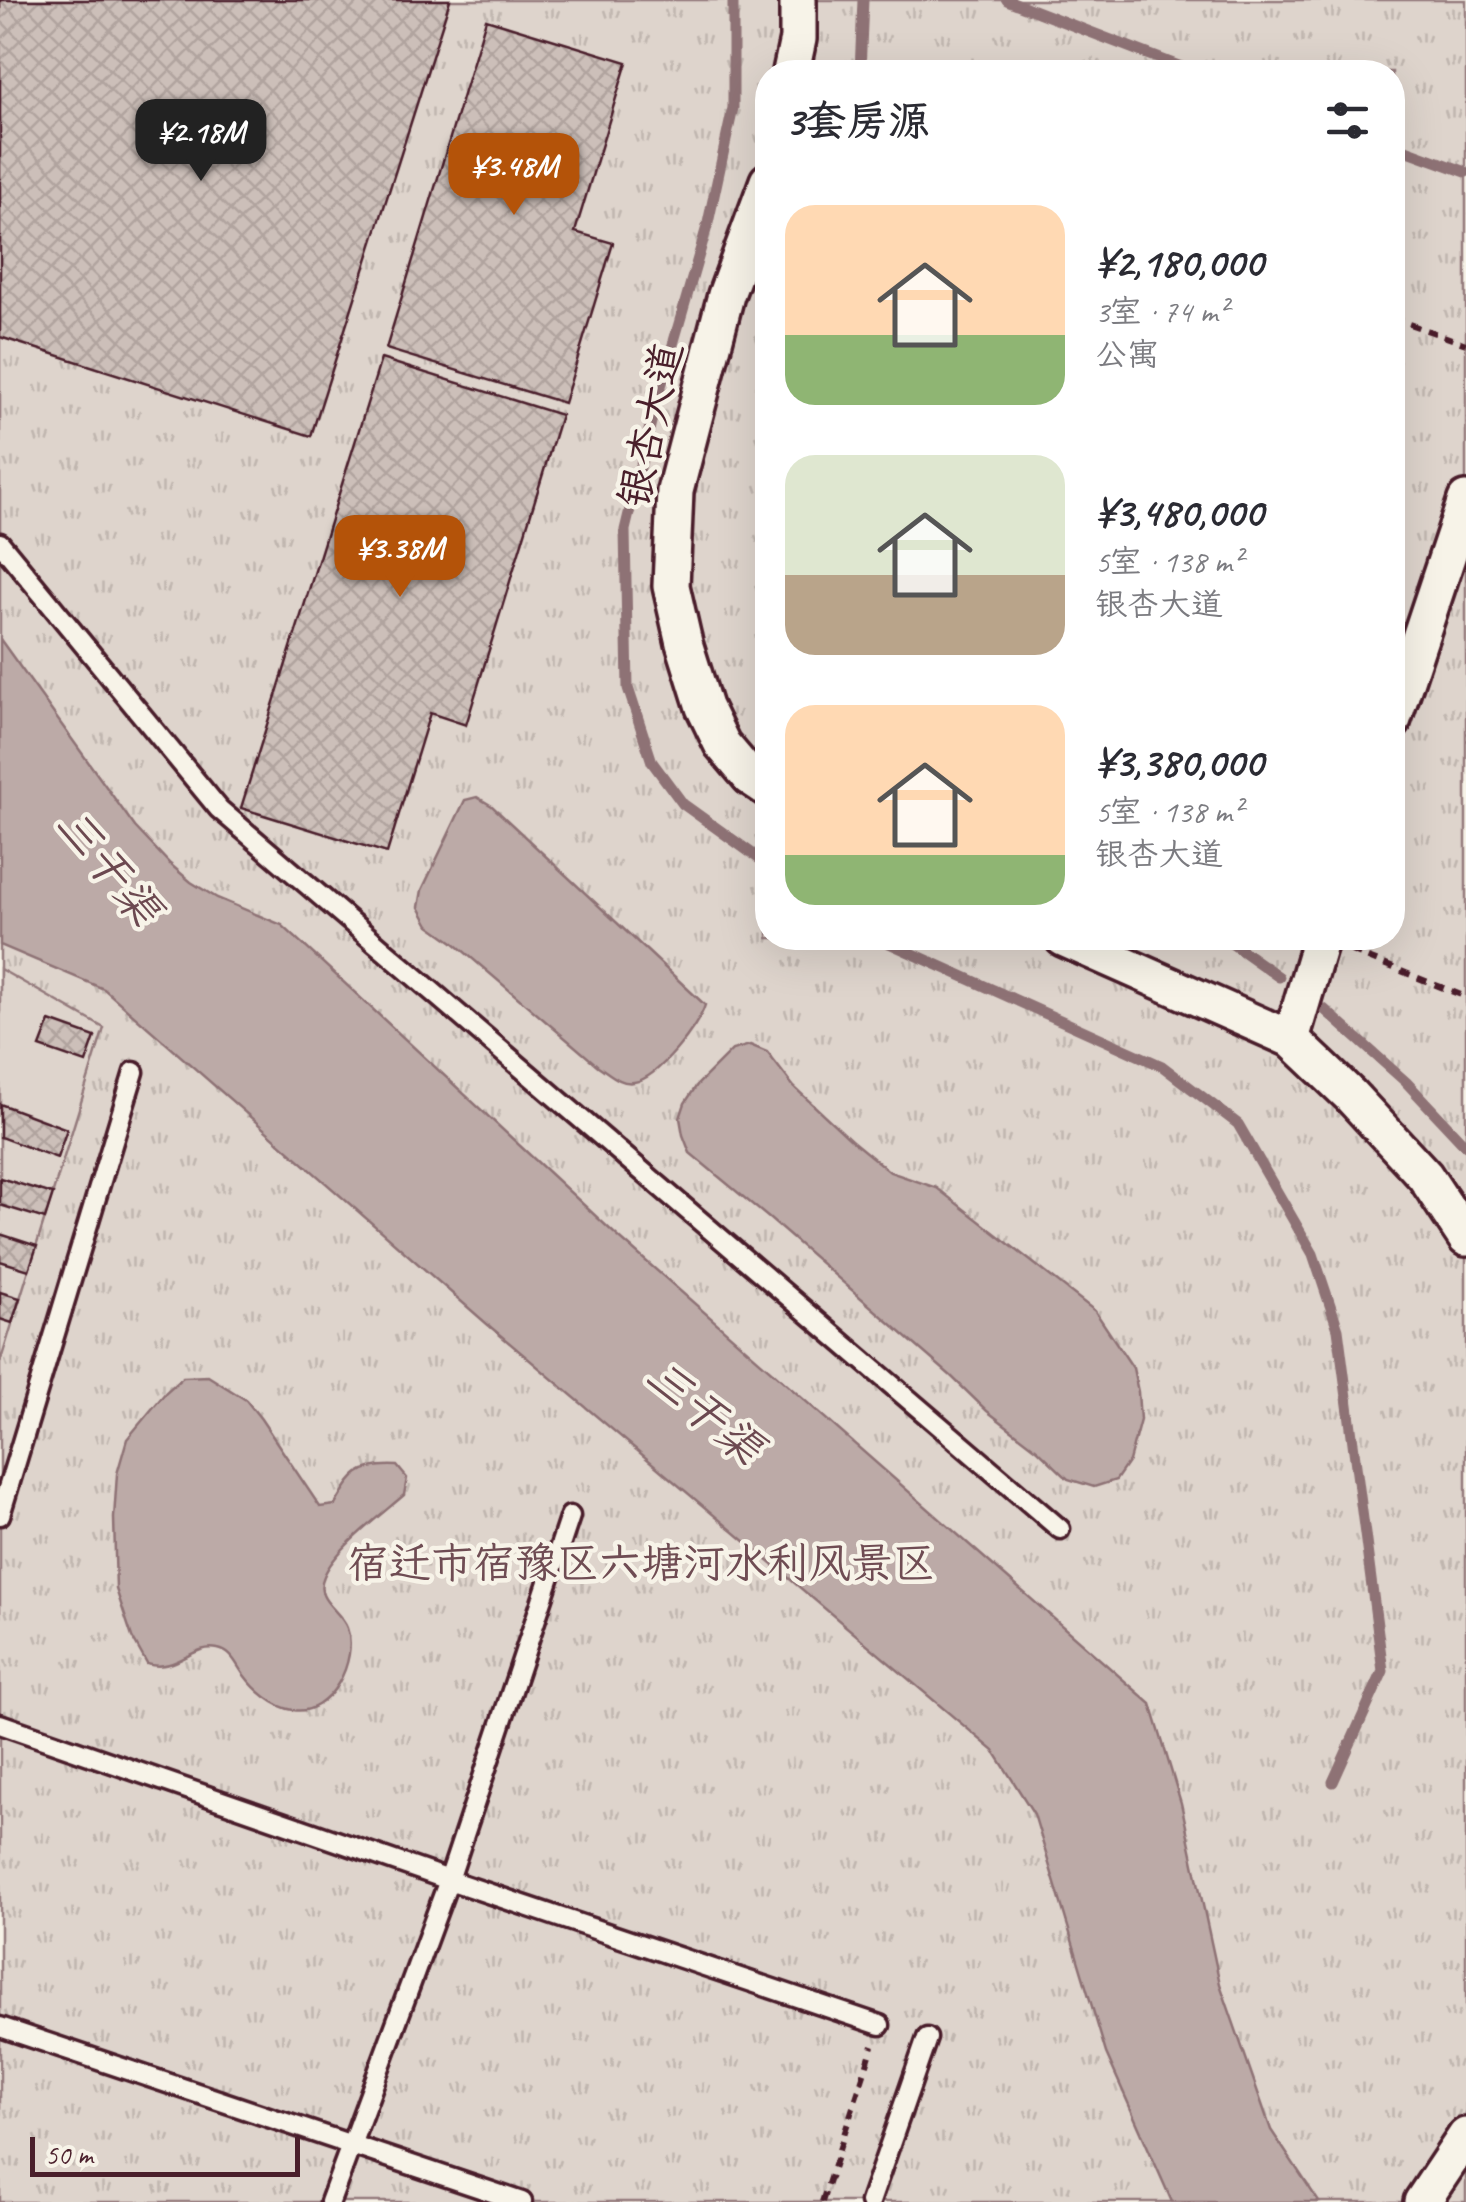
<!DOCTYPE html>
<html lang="zh">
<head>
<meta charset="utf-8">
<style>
	:root { --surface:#fff; --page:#f7f7f7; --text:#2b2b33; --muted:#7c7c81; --accent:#b45309 }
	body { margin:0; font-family:Caveat,"LXGW WenKai TC",sans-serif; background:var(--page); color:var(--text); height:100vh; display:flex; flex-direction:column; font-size:38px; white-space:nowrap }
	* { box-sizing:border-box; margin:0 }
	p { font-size:32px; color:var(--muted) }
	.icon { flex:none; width:55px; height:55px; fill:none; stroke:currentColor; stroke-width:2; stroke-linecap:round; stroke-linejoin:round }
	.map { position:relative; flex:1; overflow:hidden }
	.details { position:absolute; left:755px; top:60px; width:650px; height:890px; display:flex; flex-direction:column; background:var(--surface); border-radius:40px; box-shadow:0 10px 40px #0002 }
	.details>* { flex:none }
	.scale { position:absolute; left:30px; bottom:25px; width:270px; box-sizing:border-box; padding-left:10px; border:5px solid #4a1f2b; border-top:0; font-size:28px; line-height:35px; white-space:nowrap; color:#4a1f2b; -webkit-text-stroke:8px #f7f3e8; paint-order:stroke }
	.price { position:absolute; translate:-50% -85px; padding:0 22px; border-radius:20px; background:var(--accent); color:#fff; font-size:32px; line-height:65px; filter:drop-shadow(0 2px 5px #0008) }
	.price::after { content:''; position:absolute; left:50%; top:60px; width:30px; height:22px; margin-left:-15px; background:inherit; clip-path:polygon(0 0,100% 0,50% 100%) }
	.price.selected { background:#222; color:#fff }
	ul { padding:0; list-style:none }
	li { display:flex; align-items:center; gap:30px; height:250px; padding:0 30px }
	li span { display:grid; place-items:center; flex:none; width:280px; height:200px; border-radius:30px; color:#555 }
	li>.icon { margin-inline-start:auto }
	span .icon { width:120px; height:120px; fill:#fffc; stroke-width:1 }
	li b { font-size:42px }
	h2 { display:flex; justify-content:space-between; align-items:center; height:120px; padding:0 30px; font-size:42px }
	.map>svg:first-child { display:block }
</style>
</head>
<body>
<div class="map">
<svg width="1466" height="2202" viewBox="0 0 1466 2202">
	<defs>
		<pattern id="park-tufts" width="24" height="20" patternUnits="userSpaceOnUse" patternTransform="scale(2.5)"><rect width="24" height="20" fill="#ded4cc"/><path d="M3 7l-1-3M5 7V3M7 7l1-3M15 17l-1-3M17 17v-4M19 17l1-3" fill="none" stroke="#c0b6af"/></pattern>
		<pattern id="building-cross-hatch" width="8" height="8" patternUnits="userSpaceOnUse" patternTransform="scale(2.5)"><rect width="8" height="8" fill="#ccbfb9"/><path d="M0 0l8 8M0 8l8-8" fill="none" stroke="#b1a49f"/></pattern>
	</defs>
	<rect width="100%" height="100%" fill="#f7f3e8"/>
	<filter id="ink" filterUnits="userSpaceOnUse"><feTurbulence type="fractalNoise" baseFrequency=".01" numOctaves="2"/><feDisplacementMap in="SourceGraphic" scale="20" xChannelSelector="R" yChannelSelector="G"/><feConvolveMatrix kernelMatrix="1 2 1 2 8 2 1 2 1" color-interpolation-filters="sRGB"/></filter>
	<g filter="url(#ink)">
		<!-- park -->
		<path fill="url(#park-tufts)" stroke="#947a7c" stroke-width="2.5" fill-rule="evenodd" d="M0,0H1466V2202H0ZM768,72H1392V938H768Z"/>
		<!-- garden -->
		<path fill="#ded4cc" stroke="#947a7c" stroke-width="2.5" d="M0,969L104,1028L0,1363Z"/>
		<!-- water -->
		<g fill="#bcaaa7" stroke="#8e7275" stroke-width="2.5">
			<path d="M0,639L135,827L170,864L191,882L217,898L282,925L614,1233L1151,1704L1181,1803L1220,1984L1271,2130L1319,2202H1172L1106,2053L1034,1814L994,1751L487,1324L104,989L0,945Z"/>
			<path d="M477,797L492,806L705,1005C699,1026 657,1079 634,1082C621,1085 609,1073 598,1066L453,942L429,925L419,907L422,890L465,800Z"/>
			<path d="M750,1045L767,1052L794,1087L851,1140L890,1172L937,1188L1095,1311L1133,1368L1138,1392L1140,1420L1129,1461L1116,1480L1094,1487L1068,1479L1038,1450L987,1411L951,1376L770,1219L690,1153L683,1135L680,1118L685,1103L697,1085L732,1050Z"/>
			<path d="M208,1376L246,1400L261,1419L320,1507L335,1505C353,1474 359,1464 397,1466L407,1478L404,1495C381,1515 336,1548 324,1576C313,1600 340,1609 347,1628C359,1659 330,1717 293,1710C274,1707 255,1690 244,1675C236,1665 233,1652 218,1649C193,1643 177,1673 147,1664L132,1637L116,1589L114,1518L117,1474L127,1439L166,1392L183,1377Z"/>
		</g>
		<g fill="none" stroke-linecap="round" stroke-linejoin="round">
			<!-- stream -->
			<g stroke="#8e7275" stroke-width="11">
				<path d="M733,0V108L708,223L653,414L625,530L628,688L652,762L683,804L768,865"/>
				<path d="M1007,0L1194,72"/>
				<path d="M860,72L863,0"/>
				<path d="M1392,145L1466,172"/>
				<path d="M878,938L1162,1066L1238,1124L1313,1254L1338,1329L1383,1671L1333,1782"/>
				<path d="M1224,938L1279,977"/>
				<path d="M1324,1009L1406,1082L1466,1146"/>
			</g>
		</g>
		<!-- building -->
		<g fill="url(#building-cross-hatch)" stroke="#4a1f2b" stroke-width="2.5">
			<path d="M0,0H450L311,436L0,337Z"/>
			<path d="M486,19L627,62L575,232L613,243L564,403L386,349Z"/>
			<path d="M381,359L561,415L466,725L430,713L387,853L241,808Z"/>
			<path d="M50,1021L95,1037L86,1063L40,1047Z"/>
			<path d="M0,1104L67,1129L57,1158L0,1137Z"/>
			<path d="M0,1178L53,1194L45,1219L0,1205Z"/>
			<path d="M0,1234L37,1246L29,1270L0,1261Z"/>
			<path d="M0,1292L20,1298L12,1323L0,1319Z"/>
		</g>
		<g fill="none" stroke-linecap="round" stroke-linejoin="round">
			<!-- lane casing -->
			<g stroke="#4a1f2b" stroke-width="25">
				<g id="lane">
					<path d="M0,543L219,809L1060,1529"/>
					<path d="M0,1515L134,1072"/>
					<path d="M0,1724L449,1880L570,1516"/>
					<path d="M0,2027L522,2202"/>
					<path d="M330,2202L449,1880L880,2025"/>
					<path d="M870,2202L927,2038"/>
				</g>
			</g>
			<!-- street casing -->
			<g stroke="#4a1f2b" stroke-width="42">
				<g id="street">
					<path d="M791,72L798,39V0"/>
					<path d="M768,181L726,295L675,491L671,586L684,643L704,707L722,744L750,777L768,789"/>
					<path d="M1392,722L1466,500"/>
					<path d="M1063,938L1291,1039L1350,1095L1425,1176L1466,1238"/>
					<path d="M1291,1039L1321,938"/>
					<path d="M1422,2202L1466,2136"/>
				</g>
			</g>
			<!-- path -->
			<g stroke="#4a1f2b" stroke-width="6" stroke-dasharray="10 8" stroke-linecap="butt">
				<path d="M1392,318L1466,344"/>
				<path d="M1351,951L1466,997"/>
				<path d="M822,2202L873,2046"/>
			</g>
			<!-- lane -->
			<use href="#lane" stroke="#f7f3e8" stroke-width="18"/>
			<!-- street -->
			<use href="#street" stroke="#f7f3e8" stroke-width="35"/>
		</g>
	</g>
	<g text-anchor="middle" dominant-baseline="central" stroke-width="9" stroke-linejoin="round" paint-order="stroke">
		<!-- street labels -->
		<g font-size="42" fill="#4a1f2b" stroke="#f7f3e8">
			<text transform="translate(651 425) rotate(-78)">银杏大道</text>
		</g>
		<!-- park labels -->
		<g font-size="42" fill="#6f4c53" stroke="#f7f3e8">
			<text x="641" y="1563">宿迁市宿豫区六塘河水利风景区</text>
		</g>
		<!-- water labels -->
		<g font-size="45" font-style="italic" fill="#6c4950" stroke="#f7f3e8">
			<text transform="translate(108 867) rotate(51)">三干渠</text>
			<text transform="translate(704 1412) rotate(40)">三干渠</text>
		</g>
	</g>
</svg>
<div class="scale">50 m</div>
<b class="price selected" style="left:201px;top:184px">¥2.18M</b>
<b class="price" style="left:514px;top:218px">¥3.48M</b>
<b class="price" style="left:400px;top:600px">¥3.38M</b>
<section class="details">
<h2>3套房源<svg class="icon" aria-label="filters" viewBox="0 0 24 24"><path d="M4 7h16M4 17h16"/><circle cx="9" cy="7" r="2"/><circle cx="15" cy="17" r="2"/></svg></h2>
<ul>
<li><span style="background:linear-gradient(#ffd9b3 65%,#8fb573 0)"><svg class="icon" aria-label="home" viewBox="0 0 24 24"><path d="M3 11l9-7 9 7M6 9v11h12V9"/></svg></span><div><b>¥2,180,000</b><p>3室 · 74 m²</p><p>公寓</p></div></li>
<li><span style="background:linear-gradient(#dfe7d0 60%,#b9a48a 0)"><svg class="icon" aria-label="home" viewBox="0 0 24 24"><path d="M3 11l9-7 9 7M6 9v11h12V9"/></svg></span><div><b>¥3,480,000</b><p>5室 · 138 m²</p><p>银杏大道</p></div></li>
<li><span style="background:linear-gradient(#ffd9b3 75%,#8fb573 0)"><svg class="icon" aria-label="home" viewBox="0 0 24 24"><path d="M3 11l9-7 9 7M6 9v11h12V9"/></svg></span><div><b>¥3,380,000</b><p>5室 · 138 m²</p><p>银杏大道</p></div></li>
</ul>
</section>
</div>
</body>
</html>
